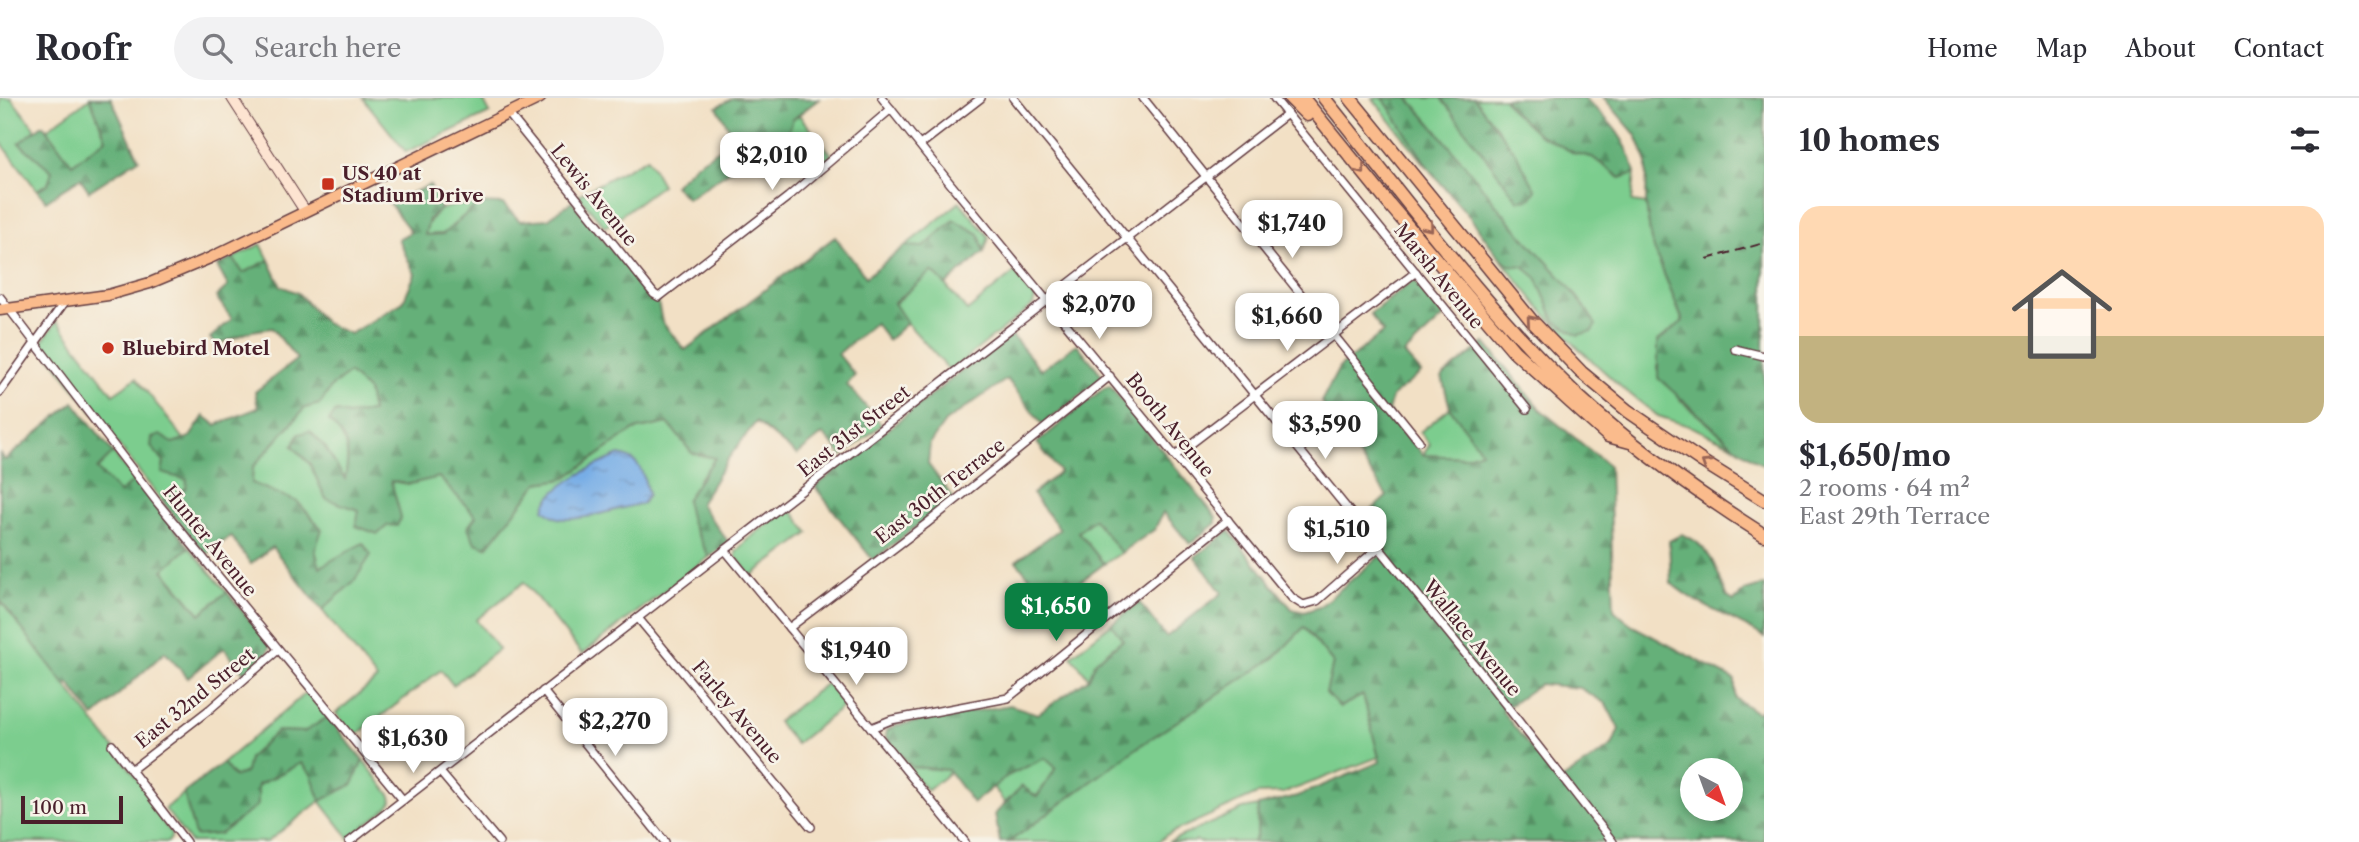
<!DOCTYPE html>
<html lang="en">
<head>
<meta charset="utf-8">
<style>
	:root { --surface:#fff; --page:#f2f2f3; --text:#2b2b33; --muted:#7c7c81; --line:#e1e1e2; --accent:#0b8043 }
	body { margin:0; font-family:"Libre Caslon Text",serif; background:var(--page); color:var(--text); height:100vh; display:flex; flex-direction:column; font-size:26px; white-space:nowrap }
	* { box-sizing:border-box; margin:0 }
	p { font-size:23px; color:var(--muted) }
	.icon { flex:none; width:38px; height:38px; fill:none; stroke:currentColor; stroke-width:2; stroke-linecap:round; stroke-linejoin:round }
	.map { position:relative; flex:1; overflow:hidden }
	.panel { display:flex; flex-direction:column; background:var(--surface); width:595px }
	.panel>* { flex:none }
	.needle { width:46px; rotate:139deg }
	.fabs { position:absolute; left:1680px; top:660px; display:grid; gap:14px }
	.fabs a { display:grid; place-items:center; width:63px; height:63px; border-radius:50%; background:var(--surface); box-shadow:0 4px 10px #0003; font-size:35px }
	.scale { position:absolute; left:21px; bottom:18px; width:102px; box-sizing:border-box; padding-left:7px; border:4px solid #4a1f2b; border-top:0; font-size:19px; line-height:24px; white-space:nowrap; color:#4a1f2b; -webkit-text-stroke:5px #f7f3e8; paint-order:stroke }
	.price { position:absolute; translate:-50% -60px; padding:0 16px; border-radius:14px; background:#fff; color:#222; font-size:23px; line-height:46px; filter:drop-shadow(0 2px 4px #0008) }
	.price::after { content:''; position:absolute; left:50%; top:42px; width:21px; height:16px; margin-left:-10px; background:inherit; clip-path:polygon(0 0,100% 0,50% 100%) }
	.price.active { background:var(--accent); color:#fff }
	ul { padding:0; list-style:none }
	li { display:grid; align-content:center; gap:14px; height:371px; padding:0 35px }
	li+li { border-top:2px solid var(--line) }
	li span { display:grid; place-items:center; height:217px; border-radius:21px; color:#555 }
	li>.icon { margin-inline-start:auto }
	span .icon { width:126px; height:126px; fill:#fffc; stroke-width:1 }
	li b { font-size:30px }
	h2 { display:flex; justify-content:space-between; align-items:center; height:84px; padding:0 35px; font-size:30px }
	header { display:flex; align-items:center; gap:42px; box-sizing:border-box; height:98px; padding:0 35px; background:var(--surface); border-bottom:2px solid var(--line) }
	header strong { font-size:33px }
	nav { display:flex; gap:38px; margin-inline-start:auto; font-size:24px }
	.search { width:490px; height:63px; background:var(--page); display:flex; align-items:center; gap:18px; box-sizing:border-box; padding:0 24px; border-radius:38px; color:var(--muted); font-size:26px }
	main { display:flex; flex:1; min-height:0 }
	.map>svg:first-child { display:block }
</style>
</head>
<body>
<header>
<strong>Roofr</strong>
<div class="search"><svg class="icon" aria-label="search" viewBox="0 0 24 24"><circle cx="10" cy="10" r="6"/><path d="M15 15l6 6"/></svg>Search here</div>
<nav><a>Home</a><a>Map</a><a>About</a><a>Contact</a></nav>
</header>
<main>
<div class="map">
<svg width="1764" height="744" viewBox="0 0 1764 744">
	<defs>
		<pattern id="forest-firs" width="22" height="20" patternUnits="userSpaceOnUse" patternTransform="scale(1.75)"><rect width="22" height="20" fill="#65b079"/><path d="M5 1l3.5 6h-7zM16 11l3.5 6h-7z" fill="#558f63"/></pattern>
		<pattern id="water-ripples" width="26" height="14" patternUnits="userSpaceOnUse" patternTransform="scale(1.75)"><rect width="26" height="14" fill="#77ade6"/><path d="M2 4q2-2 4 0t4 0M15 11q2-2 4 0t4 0" fill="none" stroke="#648cbb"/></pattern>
	</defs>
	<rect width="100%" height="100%" fill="#f7f3e8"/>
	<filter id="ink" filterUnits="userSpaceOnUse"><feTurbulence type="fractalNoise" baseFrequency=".0143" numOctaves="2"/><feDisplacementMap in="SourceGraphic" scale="14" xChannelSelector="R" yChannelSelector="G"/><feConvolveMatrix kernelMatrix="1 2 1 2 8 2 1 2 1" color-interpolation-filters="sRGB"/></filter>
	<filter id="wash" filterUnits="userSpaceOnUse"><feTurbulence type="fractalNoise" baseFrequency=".00686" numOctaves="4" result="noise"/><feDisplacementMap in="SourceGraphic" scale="28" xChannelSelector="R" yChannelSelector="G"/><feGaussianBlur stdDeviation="1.57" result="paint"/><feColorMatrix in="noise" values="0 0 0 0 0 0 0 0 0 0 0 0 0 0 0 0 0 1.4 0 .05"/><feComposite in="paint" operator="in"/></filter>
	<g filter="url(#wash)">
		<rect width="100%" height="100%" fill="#f2e0c5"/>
		<!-- green -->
		<g fill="#7ccd8e" stroke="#63765c" stroke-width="2">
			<path d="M0,0H11L36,32L19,45L52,73L48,86L37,92L0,43Z"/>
			<path d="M90,0L106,41L71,67L47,31Z"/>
			<path d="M363,0H482L490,15L406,54Z"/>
			<path d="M1372,0H1383L1432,75L1373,1Z"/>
			<path d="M1408,0H1441L1518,102L1515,54L1474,0H1504L1512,12L1574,55L1592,59L1620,80L1635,75L1632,104L1646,106L1651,143L1683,224L1680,302L1734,348L1692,329L1658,318L1621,289L1575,247L1538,208L1497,156L1509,167L1523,168C1527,171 1533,175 1536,179C1555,205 1541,219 1578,236L1589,216C1563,183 1535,153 1508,121C1474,81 1444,38 1408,0Z"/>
			<path d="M799,17L832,57L817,70L788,34L793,21Z"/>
			<path d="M647,60L662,87L605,129L578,97Z"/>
			<path d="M960,104L989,139L984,154L979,136L954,122L924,150L905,148Z"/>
			<path d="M479,105L443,136L424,137C434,104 449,109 479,105Z"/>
			<path d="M261,146L269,162L243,175L233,160Z"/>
			<path d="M933,172L967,213L1016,173L1036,197L1033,207L950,273L907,225L894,206Z"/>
			<path d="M57,223L113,296L136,280L184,341L173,345L187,382V390L162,403L40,246Z"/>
			<path d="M350,274L368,293L372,314L348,317L336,314C346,340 350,355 345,383L325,349L293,348L310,366L326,401L390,383L410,386L439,379L476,418L487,449L538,385L564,381L634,332L668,325L692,355L716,360L698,382L691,424L709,459L582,556L524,484L476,522L499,551L453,587L441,572L354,639L336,615L377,581L322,512L354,483L370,457L363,445L320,469L315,452L251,385L253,369L305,310L320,306L332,288Z"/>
			<path d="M1450,310L1482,353L1464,359L1423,357L1430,346L1420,334Z"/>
			<path d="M876,320L881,327L842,358L837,351Z"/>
			<path d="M113,355L135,382L119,395L96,370Z"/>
			<path d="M789,409L809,435L751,478L736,459V454L747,442Z"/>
			<path d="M1094,421L1121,455L1104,466L1078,434Z"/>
			<path d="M189,449L227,494L200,516L163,471Z"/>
			<path d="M0,502L157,706L151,709L171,735V740L168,744H0Z"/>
			<path d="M1111,526L1123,541L1096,563L1089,580L1071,558Z"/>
			<path d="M1304,529L1333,565L1326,595L1340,609L1363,597L1379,659L1284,695L1257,696L1166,737L1159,744H1009L1141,647L1275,559Z"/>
			<path d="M827,585L845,607L796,646L777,624Z"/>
			<path d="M307,594L328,619L304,634L277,633L246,674L234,679L223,665Z"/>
			<path d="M886,639L912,669L948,672L950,674L927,693L887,645Z"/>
			<path d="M1045,659L1057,670L1036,699L1022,688L1005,705L993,689L1007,678Z"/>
			<path d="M363,662L391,698L392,703L388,709L349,740L320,703L267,744H190L165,711L184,695L195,738L258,687L301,664L311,676L352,686Z"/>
			<path d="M1258,708L1257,737L1253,744H1199L1196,742L1194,744H1168L1243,711Z"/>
		</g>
		<!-- forest -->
		<g fill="url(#forest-firs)" stroke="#586852" stroke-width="2" fill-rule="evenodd">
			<path d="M90,0H111L139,61L89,93L80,80L46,103L37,92L48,86L52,73L19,45L43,27L72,66L106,41Z"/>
			<path d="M733,0L819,1L793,21L788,34L687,101L674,87L696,66L735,41L717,9Z"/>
			<path d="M1383,0H1408C1444,38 1474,80 1507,120C1536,155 1573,186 1596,227L1592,233L1578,237L1555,223L1536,179L1523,168L1509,167L1497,156L1469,118L1432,75Z"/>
			<path d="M1441,0H1474L1515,54L1536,92L1530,101L1518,102Z"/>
			<path d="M1504,0H1584C1610,23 1628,41 1635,75L1621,80L1592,59L1574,55L1538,36L1512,12Z"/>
			<path d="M1604,0H1764V368L1734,348L1658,280V243L1683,223L1651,143L1646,106L1647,65L1636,37Z"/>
			<path d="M430,87L441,110L429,121L425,137L443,136L479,105L503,106L520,123L548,121L572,103L650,198L658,204L662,224L685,252L835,139L866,179L905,148L924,149L954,122L979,136L984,154L946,187L932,173L894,205L907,225L888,242L875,225L838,256L855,277L847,287L876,320L837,351L823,336L797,357L756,324L727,362L700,406L729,445L709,459L691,424L686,402L715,360L692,355L668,325L634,332L564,381L538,385L487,449L475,445L468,429L476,418L439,379L410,386L391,383L401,419L397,428L388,427L378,436L356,428L359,412L326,401L310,366L293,348L299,336L310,333L325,349L345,381C350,354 350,343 329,323L336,314L348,317L372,314L368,293L349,275L332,288L320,306L305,310L253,369L252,385L298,404L322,431L315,452L320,469L363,445L371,457L354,483L322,512L272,449L251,466L231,438L206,457L162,403L186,390L187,382L162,375L164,363L151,349L152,340L160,337L173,345L190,339L204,318L216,327L258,310L255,294L297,261L272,230L252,233L216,247L210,240L232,221L216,199L228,188L217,168L233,160L243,175L269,162L281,188L298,195L325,225L350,236L403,204L415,176L398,141L411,134L389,105Z"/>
			<path d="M1414,182L1444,219L1404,256L1421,275L1392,299L1388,313L1423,357L1464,359L1481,353L1450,310L1442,279L1485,245L1541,312L1609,368L1614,512L1631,527L1735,582V600L1757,615L1764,610V744H1253L1257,737L1258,708L1297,698L1380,664L1363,597L1340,609L1326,595L1333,565L1304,529L1275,559L1141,647L1009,744H1000L995,716L1022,688L1037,699L1056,670L1045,660L1007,678L973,705L948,672L912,669L886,639L887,632L897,627L1010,607L1038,616L1089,580L1096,563L1123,542L1111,526L1139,504L1166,539L1222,495L1195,459L1229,433L1292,511L1304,514L1319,509L1388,451L1363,420L1387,398L1321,304L1339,270L1383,234L1370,216ZM1540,586L1580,590L1606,606L1619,631L1612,648L1558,684L1502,613ZM1692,672H1731V710H1692Z"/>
			<path d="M1010,235L1041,272L1077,246L1102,277L1101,281L1043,327L1007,281L945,324L930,345L928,366L953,400L873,462L815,389Z"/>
			<path d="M1110,288L1216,419V425L1190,446L1163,414L1155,431L1121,455L1094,421L1078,434L1104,466L1066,494L1039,491L1016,463L1060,431L1032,396L1060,374L1037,345L1104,290Z"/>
			<path d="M74,304L113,355L97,371L119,395L135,382L189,449L163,472L200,516L227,494L270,547L268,555L244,575L224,550L188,580L165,554L94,619L69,586L65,587L0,502V356L5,362Z"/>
			<path d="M1682,436C1710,447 1717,471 1726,498L1734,503L1745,493L1764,487V539C1734,519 1698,509 1671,485L1669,443Z"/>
			<path d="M328,619L363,662L353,686L321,703L311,676L301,665L258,687V707L220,736L195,738L184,695L223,665L234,679L246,674L249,660L277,633L304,634Z"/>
		</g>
		<!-- water -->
		<path fill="url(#water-ripples)" stroke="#606688" stroke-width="2" d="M620,357C642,361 644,378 648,397L642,406C619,409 579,425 558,420C553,419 548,414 544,411C549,388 598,366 620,357Z"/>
	</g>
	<g filter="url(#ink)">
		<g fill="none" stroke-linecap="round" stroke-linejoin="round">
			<!-- street casing -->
			<g stroke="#633c42" stroke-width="10">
				<g id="street">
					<path d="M882,0L949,84L1292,500L1303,507L1317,503L1378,450"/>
					<path d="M1013,0L1477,570L1613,744"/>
					<path d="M1143,0L1419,343"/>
					<path d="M1274,0L1527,311"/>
					<path d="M508,15L654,196L659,199L788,99L891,11"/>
					<path d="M920,47L981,0"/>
					<path d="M0,199L157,404L403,702"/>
					<path d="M1735,251L1764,258"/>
					<path d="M0,294L66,202"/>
					<path d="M1175,358L1416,174"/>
					<path d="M725,452L965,744"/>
					<path d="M638,520L811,729"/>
					<path d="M789,530L926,426L1110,278"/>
					<path d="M543,593L665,744"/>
					<path d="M871,630L891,622L1008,600L1228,422"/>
					<path d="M112,647L186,744"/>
					<path d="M131,672L210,611L278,552"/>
					<path d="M440,674L499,744"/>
					<path d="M349,744L1287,16"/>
				</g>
			</g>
			<!-- secondary casing -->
			<g stroke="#633c42" stroke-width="12">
				<path id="secondary" d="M232,0L305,113"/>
			</g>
			<!-- primary casing -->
			<g stroke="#633c42" stroke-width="13">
				<path id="primary" d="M0,212L108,197L150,185L210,160L540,0"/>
			</g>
			<!-- highway casing -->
			<g stroke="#633c42" stroke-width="15">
				<g id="highway">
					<path d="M1290,0L1307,17"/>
					<path d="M1303,0L1389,106L1514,253L1608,338L1630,344"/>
					<path d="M1324,0C1406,101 1483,208 1578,298C1635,351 1699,396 1764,437"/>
					<path d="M1350,0L1532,223L1581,274L1628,313L1703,364L1764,402"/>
				</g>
			</g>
			<!-- street -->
			<use href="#street" stroke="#fff" stroke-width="7"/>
			<!-- secondary -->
			<use href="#secondary" stroke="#fde4d1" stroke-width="10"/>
			<!-- primary -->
			<use href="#primary" stroke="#fabb8c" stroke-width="10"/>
			<!-- highway -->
			<use href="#highway" stroke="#fabb8c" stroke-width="12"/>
			<!-- rail -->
			<path stroke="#4a1f2b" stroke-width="2" stroke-dasharray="10 5" stroke-linecap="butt" d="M1707,161L1764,145"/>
		</g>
		<!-- one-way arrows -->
		<defs><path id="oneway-chevron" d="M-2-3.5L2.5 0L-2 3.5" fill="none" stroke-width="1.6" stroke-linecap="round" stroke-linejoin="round" transform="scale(1.75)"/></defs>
		<g stroke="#996557">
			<use href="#oneway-chevron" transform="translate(1361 72) rotate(51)"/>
			<use href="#oneway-chevron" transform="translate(1429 129) rotate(51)"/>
			<use href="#oneway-chevron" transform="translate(1531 222) rotate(-131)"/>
			<use href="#oneway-chevron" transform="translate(1706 366) rotate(-147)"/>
		</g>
	</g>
	<!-- markers -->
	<g fill="#c8321e" stroke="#f7f3e8" stroke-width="2.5">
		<rect x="321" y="79" width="14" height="14" rx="3.5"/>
		<circle cx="108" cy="250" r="7"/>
	</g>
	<g text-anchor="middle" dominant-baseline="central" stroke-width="5" stroke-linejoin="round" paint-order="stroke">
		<!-- poi labels -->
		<g font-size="19" font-weight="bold" fill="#4a1f2b" stroke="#f7f3e8" text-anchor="start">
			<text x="342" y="75">US 40 at<tspan x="342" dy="22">Stadium Drive</tspan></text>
			<text x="122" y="250">Bluebird Motel</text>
		</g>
		<!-- street labels -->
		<g font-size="19" fill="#4a1f2b" stroke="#f7f3e8">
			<text transform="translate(594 97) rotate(51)">Lewis Avenue</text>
			<text transform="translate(1439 178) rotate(51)">Marsh Avenue</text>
			<text transform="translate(1170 327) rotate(51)">Booth Avenue</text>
			<text transform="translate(854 333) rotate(-38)">East 31st Street</text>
			<text transform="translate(940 393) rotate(-38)">East 30th Terrace</text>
			<text transform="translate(210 443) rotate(51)">Hunter Avenue</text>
			<text transform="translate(1472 540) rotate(51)">Wallace Avenue</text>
			<text transform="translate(195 600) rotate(-39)">East 32nd Street</text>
			<text transform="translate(737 614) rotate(50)">Farley Avenue</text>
		</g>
	</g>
</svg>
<div class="fabs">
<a><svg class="needle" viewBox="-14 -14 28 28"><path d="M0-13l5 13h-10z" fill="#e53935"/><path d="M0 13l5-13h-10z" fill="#7c7c81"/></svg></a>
</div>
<div class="scale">100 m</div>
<b class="price" style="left:772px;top:94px">$2,010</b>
<b class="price" style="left:1292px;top:162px">$1,740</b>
<b class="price" style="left:1099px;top:243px">$2,070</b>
<b class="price" style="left:1287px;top:255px">$1,660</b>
<b class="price" style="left:1325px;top:363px">$3,590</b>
<b class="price" style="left:1337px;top:468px">$1,510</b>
<b class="price active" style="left:1056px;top:545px">$1,650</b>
<b class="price" style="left:856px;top:589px">$1,940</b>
<b class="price" style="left:615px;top:660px">$2,270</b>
<b class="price" style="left:413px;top:677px">$1,630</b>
</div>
<section class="panel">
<h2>10 homes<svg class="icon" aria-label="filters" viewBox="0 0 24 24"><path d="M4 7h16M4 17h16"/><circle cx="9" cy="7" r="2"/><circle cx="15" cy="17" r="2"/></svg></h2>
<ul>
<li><span style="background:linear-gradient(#ffd9b3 60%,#c2b280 0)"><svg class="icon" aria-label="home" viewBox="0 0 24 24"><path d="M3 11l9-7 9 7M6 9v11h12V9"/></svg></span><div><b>$1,650/mo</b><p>2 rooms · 64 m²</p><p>East 29th Terrace</p></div></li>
</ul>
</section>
</main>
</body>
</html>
